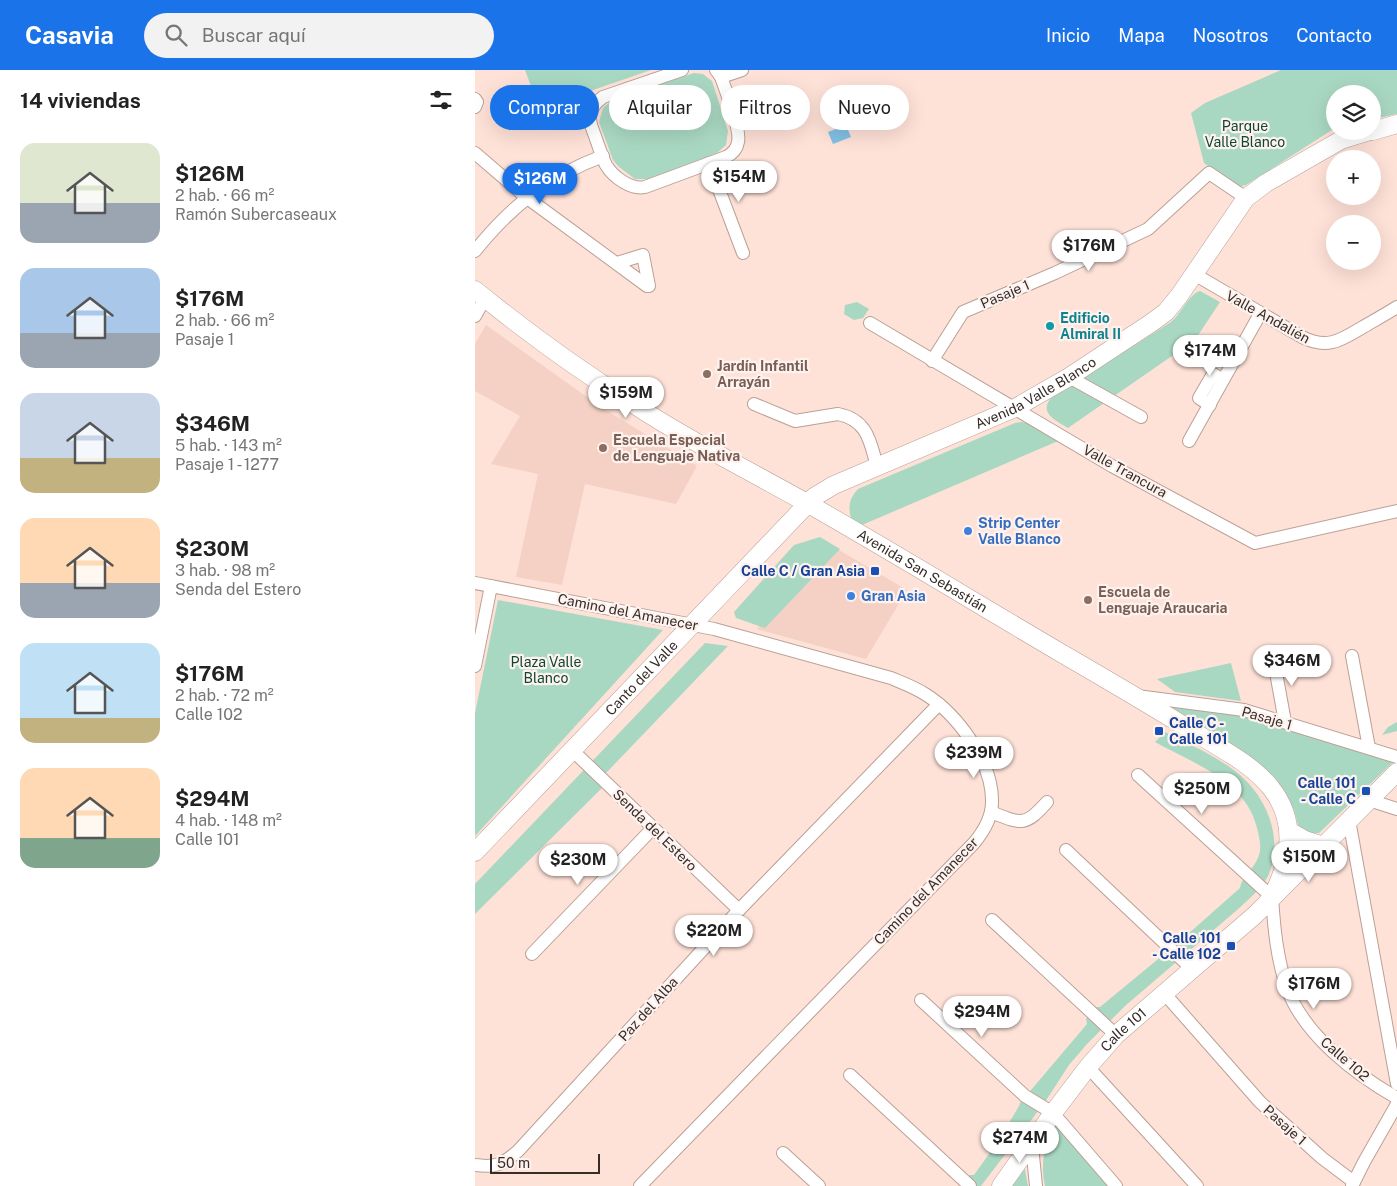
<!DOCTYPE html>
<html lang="es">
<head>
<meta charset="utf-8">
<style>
	:root { --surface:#fff; --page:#f2f2f2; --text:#222; --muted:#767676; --accent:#1a73e8 }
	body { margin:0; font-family:"Public Sans",sans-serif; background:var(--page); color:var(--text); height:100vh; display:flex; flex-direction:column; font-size:19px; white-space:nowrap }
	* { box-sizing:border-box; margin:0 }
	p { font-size:16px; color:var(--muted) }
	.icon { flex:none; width:28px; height:28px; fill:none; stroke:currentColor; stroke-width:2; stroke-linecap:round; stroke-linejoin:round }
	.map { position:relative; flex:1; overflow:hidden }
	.details { display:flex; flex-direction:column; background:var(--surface); width:475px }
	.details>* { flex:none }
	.guide { position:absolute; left:15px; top:15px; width:475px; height:45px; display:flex; gap:10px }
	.buttons { position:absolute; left:851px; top:15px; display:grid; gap:10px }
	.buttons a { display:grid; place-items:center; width:55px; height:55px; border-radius:50%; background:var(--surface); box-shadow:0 5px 20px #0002; font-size:25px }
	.scale { position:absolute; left:15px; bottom:12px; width:110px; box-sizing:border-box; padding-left:5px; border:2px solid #362c28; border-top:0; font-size:14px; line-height:18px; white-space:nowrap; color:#362c28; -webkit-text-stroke:4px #fef2ee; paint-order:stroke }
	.price { position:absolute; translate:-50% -42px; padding:0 11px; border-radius:18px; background:#fff; color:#222; font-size:16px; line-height:32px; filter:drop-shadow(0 1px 2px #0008) }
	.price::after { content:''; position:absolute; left:50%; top:30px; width:15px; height:11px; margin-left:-8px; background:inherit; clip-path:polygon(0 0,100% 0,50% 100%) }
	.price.on { background:var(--accent); color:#fff }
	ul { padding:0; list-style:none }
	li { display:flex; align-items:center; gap:15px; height:125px; padding:0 20px }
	li span { display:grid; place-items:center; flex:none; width:140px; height:100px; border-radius:15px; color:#555 }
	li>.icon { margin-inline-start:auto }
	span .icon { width:60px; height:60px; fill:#fffc; stroke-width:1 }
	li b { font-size:21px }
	h2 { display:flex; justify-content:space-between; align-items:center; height:60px; padding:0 20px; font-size:21px }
	.tag { padding:0 18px; border-radius:22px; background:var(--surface); box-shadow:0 5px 20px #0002; font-size:18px; line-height:45px }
	.tag.on { background:var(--accent); color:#fff }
	header { display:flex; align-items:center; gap:30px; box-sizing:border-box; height:70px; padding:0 25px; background:var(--accent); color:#fff }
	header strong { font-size:24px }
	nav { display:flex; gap:28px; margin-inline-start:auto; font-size:18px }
	.search { width:350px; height:45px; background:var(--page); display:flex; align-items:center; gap:12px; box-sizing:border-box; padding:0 18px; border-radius:28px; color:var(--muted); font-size:19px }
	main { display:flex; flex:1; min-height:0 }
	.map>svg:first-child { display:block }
</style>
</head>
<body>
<header>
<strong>Casavia</strong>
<div class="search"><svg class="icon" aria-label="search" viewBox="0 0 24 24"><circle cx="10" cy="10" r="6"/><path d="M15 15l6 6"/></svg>Buscar aquí</div>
<nav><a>Inicio</a><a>Mapa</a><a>Nosotros</a><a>Contacto</a></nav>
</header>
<main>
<section class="details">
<h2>14 viviendas<svg class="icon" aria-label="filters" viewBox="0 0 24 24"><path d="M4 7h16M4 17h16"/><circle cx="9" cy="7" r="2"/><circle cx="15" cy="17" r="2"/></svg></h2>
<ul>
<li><span style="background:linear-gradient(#dfe7d0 60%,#9aa5b1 0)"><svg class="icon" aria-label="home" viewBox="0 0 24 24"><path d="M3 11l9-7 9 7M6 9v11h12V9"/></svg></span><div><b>$126M</b><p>2 hab. · 66 m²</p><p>Ramón Subercaseaux</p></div></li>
<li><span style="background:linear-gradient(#a9c7e8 65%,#9aa5b1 0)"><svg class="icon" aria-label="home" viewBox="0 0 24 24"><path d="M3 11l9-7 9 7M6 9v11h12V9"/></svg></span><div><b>$176M</b><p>2 hab. · 66 m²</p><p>Pasaje 1</p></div></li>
<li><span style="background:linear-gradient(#c9d6e8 65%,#c2b280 0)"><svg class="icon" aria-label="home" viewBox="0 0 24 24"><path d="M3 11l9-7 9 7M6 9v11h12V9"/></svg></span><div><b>$346M</b><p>5 hab. · 143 m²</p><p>Pasaje 1 - 1277</p></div></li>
<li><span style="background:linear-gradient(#ffd9b3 65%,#9aa5b1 0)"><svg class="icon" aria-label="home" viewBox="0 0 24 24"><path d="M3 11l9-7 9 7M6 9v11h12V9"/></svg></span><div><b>$230M</b><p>3 hab. · 98 m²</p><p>Senda del Estero</p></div></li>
<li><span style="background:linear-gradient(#bfe0f5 75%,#c2b280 0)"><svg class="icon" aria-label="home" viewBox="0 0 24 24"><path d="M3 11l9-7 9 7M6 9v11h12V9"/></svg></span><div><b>$176M</b><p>2 hab. · 72 m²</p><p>Calle 102</p></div></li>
<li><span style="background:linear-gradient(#ffd9b3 70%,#7fa58c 0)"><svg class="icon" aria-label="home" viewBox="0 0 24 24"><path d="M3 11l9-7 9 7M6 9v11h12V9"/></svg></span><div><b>$294M</b><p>4 hab. · 148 m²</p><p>Calle 101</p></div></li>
</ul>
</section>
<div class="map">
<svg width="922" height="1116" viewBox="0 0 922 1116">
	<rect width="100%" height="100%" fill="#fee1d7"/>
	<!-- built -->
	<g fill="#f4d1c4">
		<path d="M11,255L126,337L222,396L201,434L110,414L87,515L41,507L63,404L16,394L45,346L0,321V274Z"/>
		<path d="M357,476L432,520L391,589L282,559Z"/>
	</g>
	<!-- green -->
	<g fill="#a9d8c2">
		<path d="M50,0H176L118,20L109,29L103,41L70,53Z"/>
		<path d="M806,0H922V44L898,49V24H860V58L771,115L763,117L729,93L716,43L730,33Z"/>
		<path d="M219,3L228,4L237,11L253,61L251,75L242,83L172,109H160L144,97L138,90L124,52L128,38L136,31Z"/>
		<path d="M725,221L745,232L720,270L593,358C582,351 563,343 576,328L696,252C706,244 714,224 725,221Z"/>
		<path d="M382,232L394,239L388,248L379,250L369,244L370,235Z"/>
		<path d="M546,352L552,353L583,371L387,455L376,448C373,436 374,429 383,419L540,353Z"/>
		<path d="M345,467L365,479L290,558L261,548L259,542L319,475Z"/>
		<path d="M23,530L188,560L0,766V643Z"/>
		<path d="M230,573L253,576L131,703L127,718L0,844V814Z"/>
		<path d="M756,593L766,631L700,622L682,609Z"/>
		<path d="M683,633L741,639L792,651L918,692L844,763H832L824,758L819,740L809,722L792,705Z"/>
		<path d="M922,652V661L907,665L913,657Z"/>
		<path d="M690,662C714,674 739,685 760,701C791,724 810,769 793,806C786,819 773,830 762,840L650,936L612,974L594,995L570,1032L506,1116H487L495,1105H499L524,1070L544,1036L545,1033L612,954L611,949L622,937H625L688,885V882L700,872H704L765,818C767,805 782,798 785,781C786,774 784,766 782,758C771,711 718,693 680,672Z"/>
		<path d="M580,1054L635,1116H570C565,1094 569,1074 580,1054Z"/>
		<path d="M549,1094L553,1116H534Z"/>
	</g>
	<!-- water -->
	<path fill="#82bfe4" d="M371,55L376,67L358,74L353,62Z"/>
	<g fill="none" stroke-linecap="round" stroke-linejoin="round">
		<!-- street casing -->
		<g stroke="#bba096" stroke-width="14">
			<g id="street">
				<path d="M207,0L128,27C121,32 116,37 115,46C114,54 119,62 121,69C124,77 127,87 131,95C138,107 156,120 170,117L251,87C257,84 262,79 263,72C266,60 251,21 246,7L241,0"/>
				<path d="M246,7L267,0"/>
				<path d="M0,29L2,32L0,37"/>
				<path d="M0,83L51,127L172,216H174L168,185L142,193"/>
				<path d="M234,93L268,183"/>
				<path d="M0,181C36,136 74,106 128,86"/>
				<path d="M719,204L827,267C853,280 866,270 888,257C900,250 911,244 922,237"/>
				<path d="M0,246L10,228"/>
				<path d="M395,253L637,396L780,473L922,441"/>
				<path d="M457,291L488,242L580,203L673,159L734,103L771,128"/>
				<path d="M594,307L666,347"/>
				<path d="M279,334L320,351L363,344C393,350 395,372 402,396"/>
				<path d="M735,335L724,328L738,304L748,310"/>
				<path d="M714,371L785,244"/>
				<path d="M0,513L239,559L416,608C428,613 439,617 450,624C482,644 518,692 517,732C517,748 509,761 499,773L165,1116"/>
				<path d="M877,586L894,678"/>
				<path d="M0,596L16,516"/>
				<path d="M800,597L810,652"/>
				<path d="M662,626L769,640L922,687"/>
				<path d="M97,680L264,840"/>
				<path d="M663,705L797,827C799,858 802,889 812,918C829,965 880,1004 922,1028"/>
				<path d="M894,730L922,739"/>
				<path d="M516,742C546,754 550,757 572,732"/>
				<path d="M874,750L922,1014"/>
				<path d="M591,780L717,899"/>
				<path d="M517,850L641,965"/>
				<path d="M57,884L178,758"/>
				<path d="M689,923L785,1032L847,1088L879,1112"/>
				<path d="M446,930L550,1026L578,1043L641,1116"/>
				<path d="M613,997L722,1116"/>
				<path d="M375,1005L495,1116"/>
				<path d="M558,1069V1086L561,1116"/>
				<path d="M308,1083L344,1116"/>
				<path d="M0,1095C21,1098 28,1094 43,1081L264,840L464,634"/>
				<path d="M877,1116L889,1092L922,1034"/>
			</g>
		</g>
		<!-- secondary casing -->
		<g stroke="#bba096" stroke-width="19">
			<g id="secondary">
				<path d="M898,61L922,54"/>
				<path id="s1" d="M0,220C49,260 101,298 155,332C211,369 271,399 330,432C416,481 501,533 586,583C631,609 675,635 719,662C745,678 777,694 796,718C823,752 815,792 797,827"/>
				<path d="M814,761L830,770L849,776"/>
				<path id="s2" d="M0,782L339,427L359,415L540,338L594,307L676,253L691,242L704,226L771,128L791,113L866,70L895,61"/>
				<path id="s3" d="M526,1116L578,1043L613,997L641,965L780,845L922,702"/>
			</g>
		</g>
		<!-- street -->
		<use href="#street" stroke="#fff" stroke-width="12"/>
		<!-- secondary -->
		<use href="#secondary" stroke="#fff" stroke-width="18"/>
	</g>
	<!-- markers -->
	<circle fill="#0f9aa8" stroke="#fef2ee" stroke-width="2" cx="575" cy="256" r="5"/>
	<g fill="#8d6e63" stroke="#fef2ee" stroke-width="2">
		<circle cx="232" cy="304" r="5"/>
		<circle cx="128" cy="378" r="5"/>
		<circle cx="613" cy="530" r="5"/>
	</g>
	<g fill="#3f7fe0" stroke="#fef2ee" stroke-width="2">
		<circle cx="493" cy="461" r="5"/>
		<circle cx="376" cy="526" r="5"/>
	</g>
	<g fill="#1a4fb4" stroke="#fef2ee" stroke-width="2">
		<rect x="395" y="496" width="10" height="10" rx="2.5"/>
		<rect x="679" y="656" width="10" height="10" rx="2.5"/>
		<rect x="886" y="716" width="10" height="10" rx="2.5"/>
		<rect x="751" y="871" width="10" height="10" rx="2.5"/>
	</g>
	<g text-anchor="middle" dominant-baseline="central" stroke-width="4.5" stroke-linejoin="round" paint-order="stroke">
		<!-- park labels -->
		<g font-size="14" fill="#0e4632" stroke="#fef2ee">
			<text x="770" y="56">Parque<tspan x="770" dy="16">Valle Blanco</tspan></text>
			<text x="71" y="592">Plaza Valle<tspan x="71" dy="16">Blanco</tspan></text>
		</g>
		<!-- street labels -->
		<g font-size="14" fill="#362c28" stroke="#fef2ee">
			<text transform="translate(530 224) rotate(-23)">Pasaje 1</text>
			<text transform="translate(793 247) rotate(29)">Valle Andalién</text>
			<text stroke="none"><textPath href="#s2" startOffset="736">Avenida Valle Blanco</textPath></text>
			<text transform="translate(650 401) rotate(29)">Valle Trancura</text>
			<text stroke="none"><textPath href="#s1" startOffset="529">Avenida San Sebastián</textPath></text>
			<text transform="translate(153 542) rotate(11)">Camino del Amanecer</text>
			<text stroke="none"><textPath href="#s2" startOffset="241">Canto del Valle</textPath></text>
			<text transform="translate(792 648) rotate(16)">Pasaje 1</text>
			<text transform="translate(180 760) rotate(44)">Senda del Estero</text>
			<text transform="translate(451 821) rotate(-46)">Camino del Amanecer</text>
			<text transform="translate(173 939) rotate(-48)">Paz del Alba</text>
			<text stroke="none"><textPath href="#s3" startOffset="199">Calle 101</textPath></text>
			<text transform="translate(870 989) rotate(41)">Calle 102</text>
			<text transform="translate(810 1055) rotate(42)">Pasaje 1</text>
		</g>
		<!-- culture labels -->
		<g font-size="14" font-weight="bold" fill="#0d838f" stroke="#fef2ee" text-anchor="start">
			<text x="585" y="248">Edificio<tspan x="585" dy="16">Almiral II</tspan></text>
		</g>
		<!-- education labels -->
		<g font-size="14" font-weight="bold" fill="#785e54" stroke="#fef2ee" text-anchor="start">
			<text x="242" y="296">Jardín Infantil<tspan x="242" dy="16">Arrayán</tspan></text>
			<text x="138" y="370">Escuela Especial<tspan x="138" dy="16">de Lenguaje Nativa</tspan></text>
			<text x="623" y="522">Escuela de<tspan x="623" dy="16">Lenguaje Araucaria</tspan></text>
		</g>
		<!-- shop labels -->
		<g font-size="14" font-weight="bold" fill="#366cbe" stroke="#fef2ee" text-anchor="start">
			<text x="503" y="453">Strip Center<tspan x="503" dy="16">Valle Blanco</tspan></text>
			<text x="386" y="526">Gran Asia</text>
		</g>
		<!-- transit labels -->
		<g font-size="14" font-weight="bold" fill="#164399" stroke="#fef2ee" text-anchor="end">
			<text x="390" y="501">Calle C / Gran Asia</text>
			<text x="694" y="653" text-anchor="start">Calle C -<tspan x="694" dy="16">Calle 101</tspan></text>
			<text x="881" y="713">Calle 101<tspan x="881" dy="16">- Calle C</tspan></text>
			<text x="746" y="868">Calle 101<tspan x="746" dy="16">- Calle 102</tspan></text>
		</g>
	</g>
</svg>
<div class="buttons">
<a><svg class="icon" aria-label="layers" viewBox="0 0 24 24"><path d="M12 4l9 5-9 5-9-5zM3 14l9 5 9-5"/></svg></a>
<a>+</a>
<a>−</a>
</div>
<div class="scale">50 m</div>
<b class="price" style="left:264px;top:133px">$154M</b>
<b class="price on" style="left:65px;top:135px">$126M</b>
<b class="price" style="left:614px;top:202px">$176M</b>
<b class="price" style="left:735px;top:307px">$174M</b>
<b class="price" style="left:151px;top:349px">$159M</b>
<b class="price" style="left:817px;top:617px">$346M</b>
<b class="price" style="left:499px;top:709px">$239M</b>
<b class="price" style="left:727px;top:745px">$250M</b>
<b class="price" style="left:834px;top:813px">$150M</b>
<b class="price" style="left:103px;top:816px">$230M</b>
<b class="price" style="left:239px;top:887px">$220M</b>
<b class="price" style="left:839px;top:940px">$176M</b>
<b class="price" style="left:507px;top:968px">$294M</b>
<b class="price" style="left:545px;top:1094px">$274M</b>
<div class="guide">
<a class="tag on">Comprar</a>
<a class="tag">Alquilar</a>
<a class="tag">Filtros</a>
<a class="tag">Nuevo</a>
</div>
</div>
</main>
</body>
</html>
